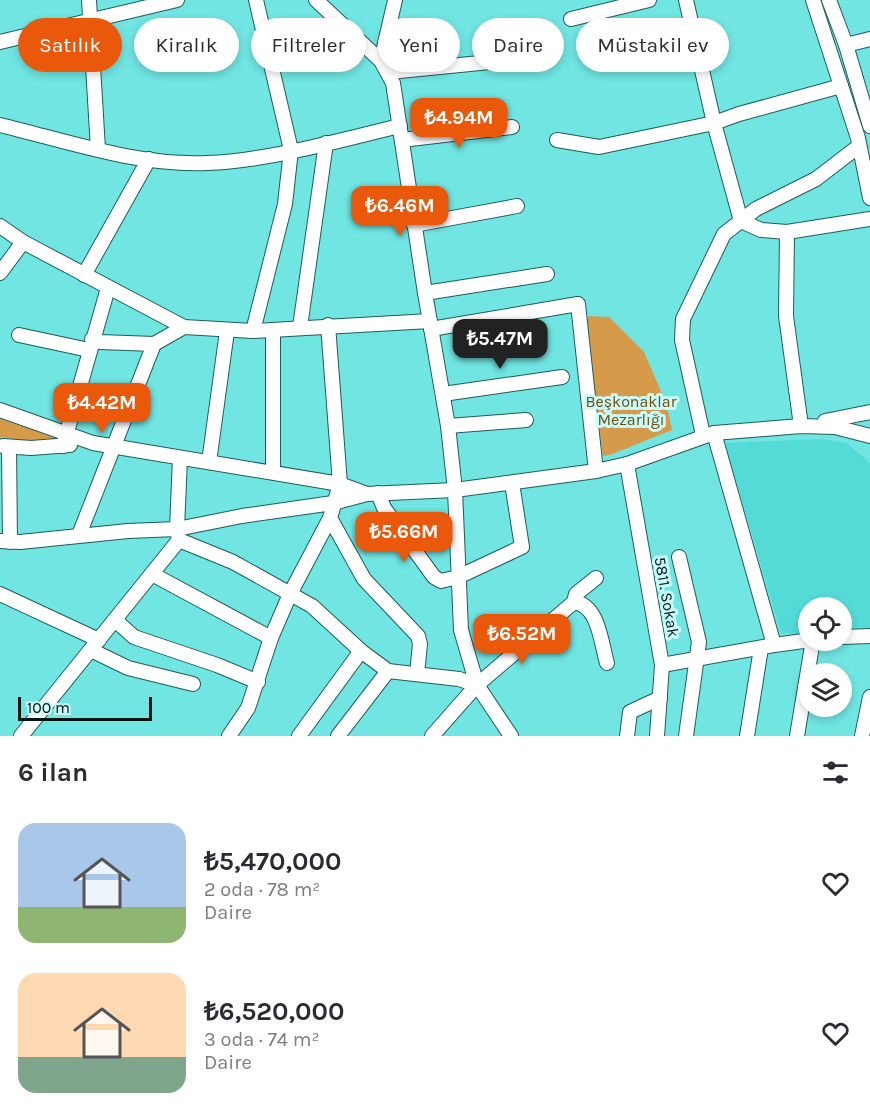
<!DOCTYPE html>
<html lang="tr">
<head>
<meta charset="utf-8">
<style>
	:root { --surface:#fff; --page:#f2f2f3; --text:#2b2b33; --muted:#7c7c81; --accent:#ea580c }
	body { margin:0; font-family:Karla,sans-serif; background:var(--page); color:var(--text); height:100vh; display:flex; flex-direction:column; font-size:22px; white-space:nowrap }
	* { box-sizing:border-box; margin:0 }
	p { font-size:20px; color:var(--muted) }
	.icon { flex:none; width:33px; height:33px; fill:none; stroke:currentColor; stroke-width:2; stroke-linecap:round; stroke-linejoin:round }
	.map { position:relative; height:736px; overflow:hidden }
	.details { display:flex; flex-direction:column; background:var(--surface); flex:1 }
	.details>* { flex:none }
	.guide { position:absolute; left:18px; top:18px; width:834px; height:54px; display:flex; gap:12px }
	.tools { position:absolute; left:798px; top:597px; display:grid; gap:12px }
	.tools a { display:grid; place-items:center; width:54px; height:54px; border-radius:50%; background:var(--surface); box-shadow:0 3px 9px #0003; font-size:30px }
	.scale { position:absolute; left:18px; bottom:15px; width:134px; box-sizing:border-box; padding-left:6px; border:3px solid #001414; border-top:0; font-size:16px; line-height:21px; white-space:nowrap; color:#001414; -webkit-text-stroke:4px #c7fcf9; paint-order:stroke }
	.price { position:absolute; translate:-50% -51px; padding:0 14px; border-radius:12px; background:var(--accent); color:#fff; font-size:20px; line-height:39px; filter:drop-shadow(0 2px 3px #0008) }
	.price::after { content:''; position:absolute; left:50%; top:36px; width:18px; height:14px; margin-left:-9px; background:inherit; clip-path:polygon(0 0,100% 0,50% 100%) }
	.price.current { background:#222; color:#fff }
	ul { padding:0; list-style:none }
	li { display:flex; align-items:center; gap:18px; height:150px; padding:0 18px }
	li span { display:grid; place-items:center; flex:none; width:168px; height:120px; border-radius:18px; color:#555 }
	li>.icon { margin-inline-start:auto }
	span .icon { width:72px; height:72px; fill:#fffc; stroke-width:1 }
	li b { font-size:26px }
	h2 { display:flex; justify-content:space-between; align-items:center; height:72px; padding:0 18px; font-size:26px }
	.chip { padding:0 21px; border-radius:27px; background:var(--surface); box-shadow:0 3px 9px #0003; font-size:21px; line-height:54px }
	.chip.current { background:var(--accent); color:#fff }
	.map>svg:first-child { display:block }
</style>
</head>
<body>
<div class="map">
<svg width="870" height="736" viewBox="0 0 870 736">
	<rect width="100%" height="100%" fill="#70e5e2"/>
	<!-- built -->
	<path fill="#54dbd8" d="M820,439L847,443L870,463V628L842,627V608H808V632L793,634L781,633L725,443Z"/>
	<!-- green -->
	<g fill="#d59b4b">
		<path d="M590,316L609,317L644,352L666,403L672,430L610,455L603,456L585,320Z"/>
		<path d="M0,418L61,439L43,443L0,437Z"/>
	</g>
	<g fill="none" stroke-linecap="round" stroke-linejoin="round">
		<!-- minor casing -->
		<g stroke="#1d5d5c" stroke-width="16">
			<g id="minor">
				<path d="M89,0L98,149"/>
				<path d="M316,0L381,61L393,83L425,293L448,426L455,490L461,630L477,685L511,736"/>
				<path d="M686,0L714,123L741,221L761,230L787,232L870,219"/>
				<path d="M813,0L858,138L870,198"/>
				<path d="M829,0L846,45L870,126"/>
				<path d="M571,19L649,0"/>
				<path d="M0,42L177,0"/>
				<path d="M846,45L870,39"/>
				<path d="M381,61L395,0"/>
				<path d="M389,72L490,62"/>
				<path d="M0,125C67,141 137,166 207,163C268,161 340,140 400,126"/>
				<path d="M402,140L512,127"/>
				<path d="M557,140L599,147L714,123L739,114L841,86"/>
				<path d="M414,225L517,206"/>
				<path d="M0,226L23,242L184,327L253,331L430,321"/>
				<path d="M787,232L786,316L801,426"/>
				<path d="M0,273L23,242"/>
				<path d="M84,275L149,159"/>
				<path d="M425,293L547,274"/>
				<path d="M328,325L340,484L330,518L364,579L418,636L420,644L417,674"/>
				<path d="M300,327L326,143"/>
				<path d="M431,329L578,304L596,471"/>
				<path d="M273,330V472"/>
				<path d="M253,331L285,204L291,150L256,0"/>
				<path d="M19,335L89,350"/>
				<path d="M92,339L100,342L154,344L184,327"/>
				<path d="M443,394L562,377"/>
				<path d="M0,410L93,443L340,484L367,494"/>
				<path d="M825,421L870,412"/>
				<path d="M448,426L526,420"/>
				<path d="M714,433L774,645"/>
				<path d="M703,435L682,340L683,319L724,234L756,209L816,179L859,146"/>
				<path d="M3,446L31,448L70,445"/>
				<path d="M63,446L108,288"/>
				<path d="M9,447L10,542"/>
				<path d="M209,462L227,331"/>
				<path d="M627,464L662,665L657,736"/>
				<path d="M378,493L384,508L434,577L441,581L458,577L522,547L512,483"/>
				<path d="M79,535L154,344"/>
				<path d="M179,540L233,562L312,606L361,651L388,671L459,679L477,685"/>
				<path d="M0,541L20,542L128,531L177,529L242,516L333,503L367,494L455,490L596,471L627,464L714,433L801,426L835,427L870,436"/>
				<path d="M679,557L699,642L686,736"/>
				<path d="M152,574L271,638"/>
				<path d="M0,594L99,640"/>
				<path d="M574,602C599,605 601,643 607,663"/>
				<path d="M115,620L134,637L217,665L258,682"/>
				<path d="M842,637L870,636"/>
				<path d="M91,650L128,668L193,684"/>
				<path d="M662,665L774,645L811,640"/>
				<path d="M21,736L179,540L177,529L180,458"/>
				<path d="M229,736L248,708L271,638L290,594L330,518"/>
				<path d="M299,736L361,651"/>
				<path d="M338,736L388,671"/>
				<path d="M432,736L477,685L574,602L576,594L596,578"/>
				<path d="M627,736L630,712L660,698"/>
				<path d="M747,736L761,648"/>
				<path d="M797,736L813,640"/>
				<path d="M862,736L870,697"/>
			</g>
		</g>
		<!-- minor -->
		<use href="#minor" stroke="#fff" stroke-width="14"/>
	</g>
	<g text-anchor="middle" dominant-baseline="central" stroke-width="6" stroke-linejoin="round" paint-order="stroke">
		<!-- park labels -->
		<g font-size="16" fill="#724c0d" stroke="#c7fcf9">
			<text x="631" y="401">Beşkonaklar<tspan x="631" dy="18">Mezarlığı</tspan></text>
		</g>
		<!-- street labels -->
		<g font-size="16" fill="#001414" stroke="#c7fcf9">
			<text transform="translate(667 597) rotate(80)">5811. Sokak</text>
		</g>
	</g>
</svg>
<div class="tools">
<a><svg class="icon" aria-label="locate" viewBox="0 0 24 24"><circle cx="12" cy="12" r="6"/><path d="M12 2v4M12 18v4M2 12h4M18 12h4"/></svg></a>
<a><svg class="icon" aria-label="layers" viewBox="0 0 24 24"><path d="M12 4l9 5-9 5-9-5zM3 14l9 5 9-5"/></svg></a>
</div>
<div class="scale">100 m</div>
<b class="price" style="left:459px;top:149px">₺4.94M</b>
<b class="price" style="left:400px;top:237px">₺6.46M</b>
<b class="price current" style="left:500px;top:370px">₺5.47M</b>
<b class="price" style="left:102px;top:434px">₺4.42M</b>
<b class="price" style="left:404px;top:563px">₺5.66M</b>
<b class="price" style="left:522px;top:665px">₺6.52M</b>
<div class="guide">
<a class="chip current">Satılık</a>
<a class="chip">Kiralık</a>
<a class="chip">Filtreler</a>
<a class="chip">Yeni</a>
<a class="chip">Daire</a>
<a class="chip">Müstakil ev</a>
</div>
</div>
<section class="details">
<h2>6 ilan<svg class="icon" aria-label="filters" viewBox="0 0 24 24"><path d="M4 7h16M4 17h16"/><circle cx="9" cy="7" r="2"/><circle cx="15" cy="17" r="2"/></svg></h2>
<ul>
<li><span style="background:linear-gradient(#a9c7e8 70%,#8fb573 0)"><svg class="icon" aria-label="home" viewBox="0 0 24 24"><path d="M3 11l9-7 9 7M6 9v11h12V9"/></svg></span><div><b>₺5,470,000</b><p>2 oda · 78 m²</p><p>Daire</p></div><svg class="icon" aria-label="heart" viewBox="0 0 24 24"><path d="M12 20l-8-8c-3-5 5-10 8-4 3-6 11-1 8 4z"/></svg></li>
<li><span style="background:linear-gradient(#ffd9b3 70%,#7fa58c 0)"><svg class="icon" aria-label="home" viewBox="0 0 24 24"><path d="M3 11l9-7 9 7M6 9v11h12V9"/></svg></span><div><b>₺6,520,000</b><p>3 oda · 74 m²</p><p>Daire</p></div><svg class="icon" aria-label="heart" viewBox="0 0 24 24"><path d="M12 20l-8-8c-3-5 5-10 8-4 3-6 11-1 8 4z"/></svg></li>
</ul>
</section>
</body>
</html>
